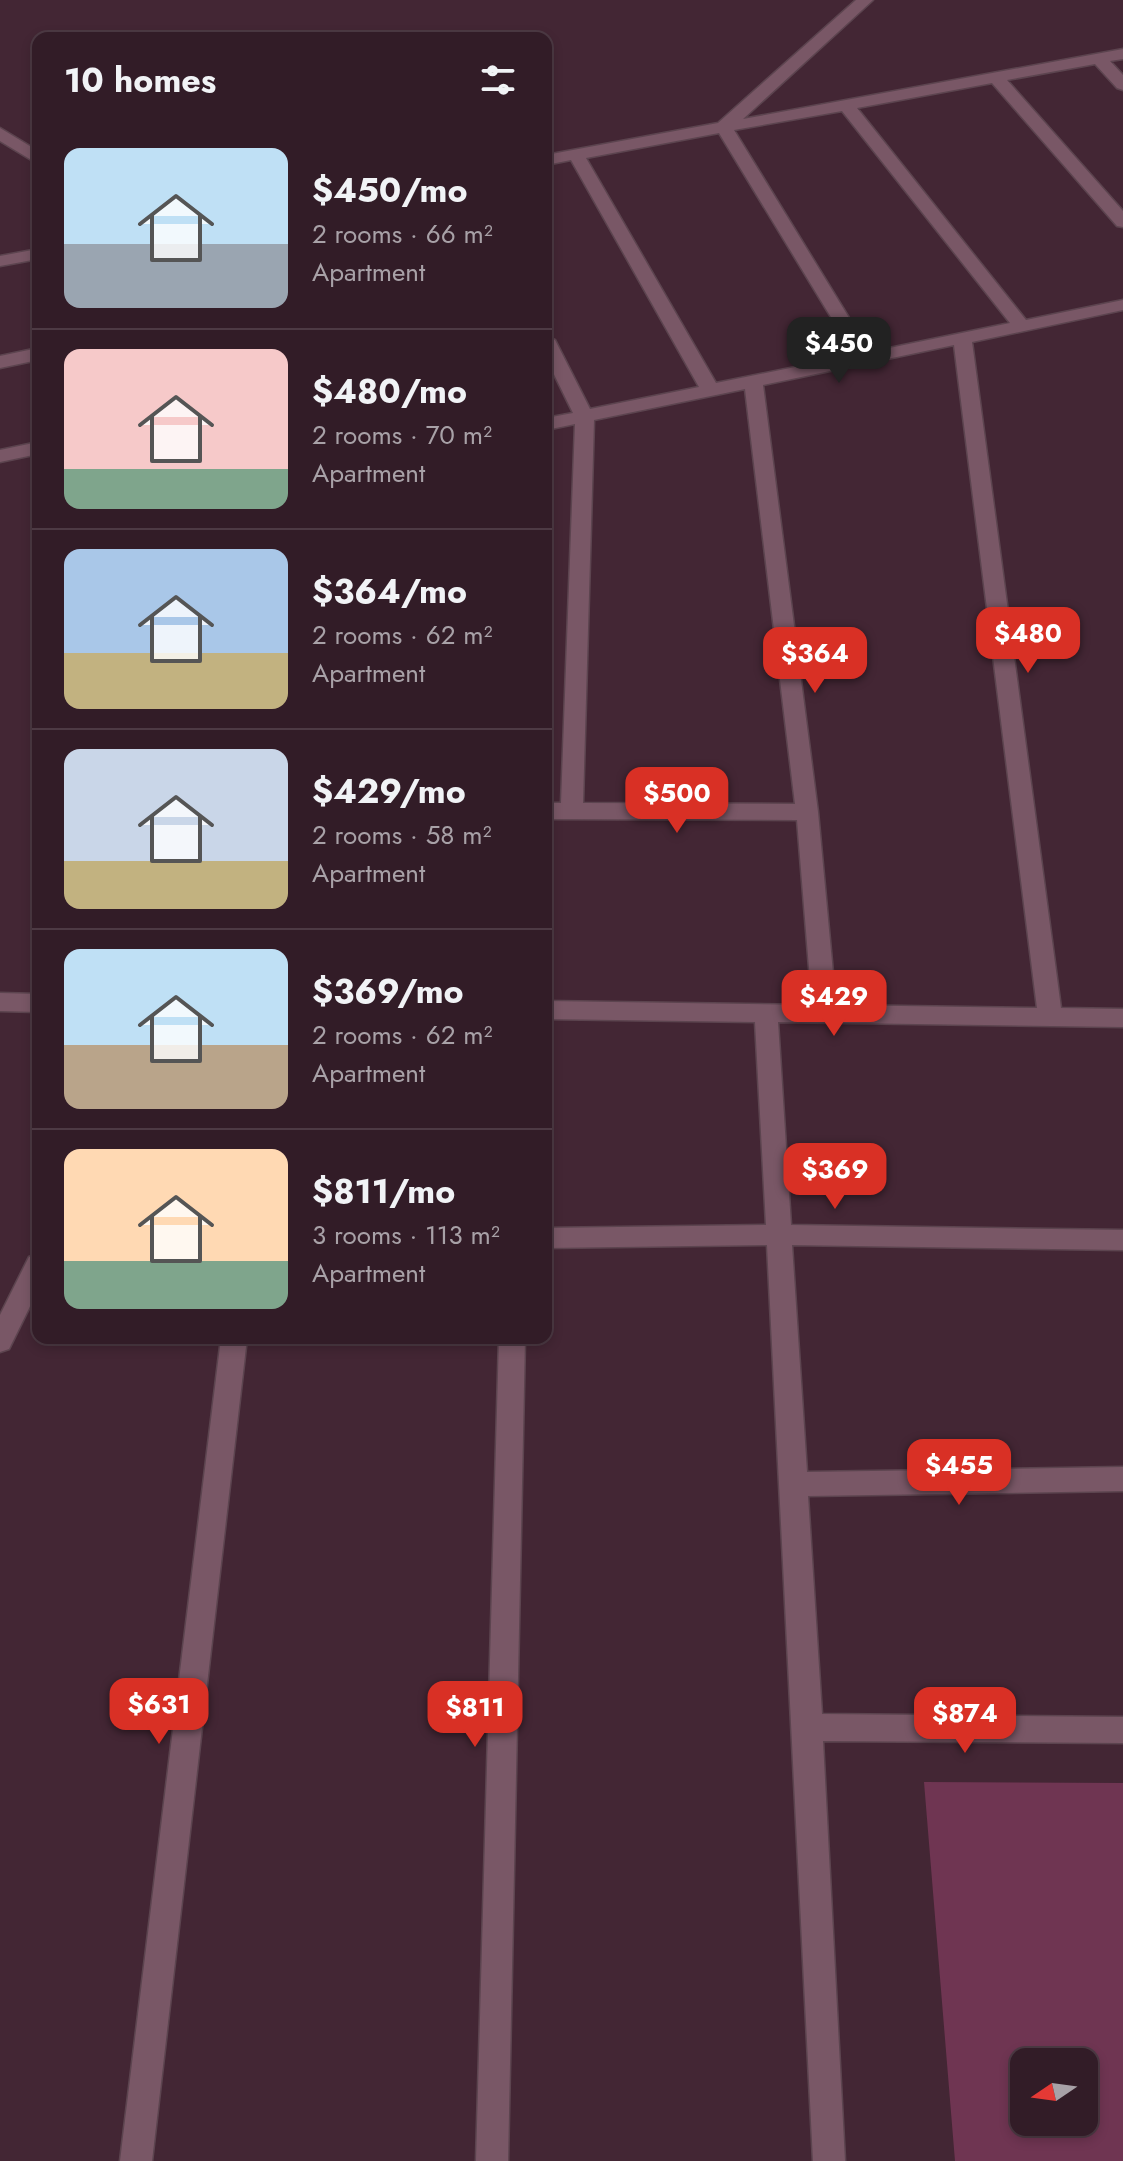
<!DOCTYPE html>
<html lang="en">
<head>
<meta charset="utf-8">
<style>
	:root { --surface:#321c27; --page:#3d2933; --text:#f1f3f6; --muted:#a8a1a7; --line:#4d3a44; --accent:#d93025 }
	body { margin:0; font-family:Jost,sans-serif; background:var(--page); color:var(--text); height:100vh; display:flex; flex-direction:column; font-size:30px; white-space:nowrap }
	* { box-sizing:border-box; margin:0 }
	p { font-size:26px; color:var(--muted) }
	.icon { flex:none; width:44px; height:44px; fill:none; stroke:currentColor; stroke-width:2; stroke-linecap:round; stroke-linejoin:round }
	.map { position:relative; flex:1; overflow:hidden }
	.panel { position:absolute; left:32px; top:32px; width:520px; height:1312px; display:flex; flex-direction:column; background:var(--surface); border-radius:16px; box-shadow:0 4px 12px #0003,0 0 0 2px var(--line) }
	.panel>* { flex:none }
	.needle { width:52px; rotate:257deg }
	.tools { position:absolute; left:1010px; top:2048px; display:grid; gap:16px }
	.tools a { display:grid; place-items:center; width:88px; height:88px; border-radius:16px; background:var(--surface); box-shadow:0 4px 12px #0003,0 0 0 2px var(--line); font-size:40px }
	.price { position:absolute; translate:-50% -68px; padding:0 18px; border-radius:16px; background:var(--accent); color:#fff; font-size:26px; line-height:52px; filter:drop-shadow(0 2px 4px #0008) }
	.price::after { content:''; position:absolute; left:50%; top:48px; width:24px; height:18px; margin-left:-12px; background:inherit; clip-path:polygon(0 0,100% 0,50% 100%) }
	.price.selected { background:#222; color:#fff }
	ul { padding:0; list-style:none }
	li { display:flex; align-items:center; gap:24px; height:200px; padding:0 32px }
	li+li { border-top:2px solid var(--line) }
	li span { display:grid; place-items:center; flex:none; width:224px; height:160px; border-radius:16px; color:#555 }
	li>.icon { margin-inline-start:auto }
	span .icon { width:96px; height:96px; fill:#fffc; stroke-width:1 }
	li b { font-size:34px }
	h2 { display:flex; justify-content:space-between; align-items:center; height:96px; padding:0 32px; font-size:34px }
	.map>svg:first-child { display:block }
</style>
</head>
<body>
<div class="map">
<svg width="1123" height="2161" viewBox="0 0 1123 2161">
	<rect width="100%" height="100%" fill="#432634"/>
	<!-- green -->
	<path fill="#6f3552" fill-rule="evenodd" d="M924,1782L1123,1783V2161H955ZM1024,2062H1084V2122H1024Z"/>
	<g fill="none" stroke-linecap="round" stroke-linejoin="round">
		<!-- minor casing -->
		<g stroke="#5c444f" stroke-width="3">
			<g id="minor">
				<path d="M856,0H873L743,119L1123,49V59L1110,61L1123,75V90L1117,88L1095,64L1007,80L1123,211V227L1117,226L992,83L857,108L1026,320L1123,300V310L972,342L1061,1008L1123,1009V1027L778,1022L791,1225L1123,1230V1250L792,1245L807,1472L1123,1467V1491L808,1496L822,1714L1123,1717V1743L823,1741L845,2161H813L767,1245L546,1248V1228L766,1225L755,1022L546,1019V1001L812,1005L797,820L546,819V803H561L575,424L546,430V418L573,413L546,358V335L555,340L590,409L699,387L571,160L546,165V155L718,123ZM842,111L1010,323L870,352L734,130ZM719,133L854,355L716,383L586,158ZM954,345L1037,1008L836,1005L818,812L763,385ZM745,389L795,804L583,803L594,420Z"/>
				<path d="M0,128L38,151V164L0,141Z"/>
				<path d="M38,249V259L0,266V256Z"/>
				<path d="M38,348V360L0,368V356Z"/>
				<path d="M38,442V454L0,462V450Z"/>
				<path d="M0,993L38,994V1012L0,1011Z"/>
				<path d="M38,1254V1290L9,1349L0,1352V1315L29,1257Z"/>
				<path d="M221,1338H247L152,2161H120Z"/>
				<path d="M499,1338H525L508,2161H476Z"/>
			</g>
		</g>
		<!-- minor -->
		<use href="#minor" fill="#795766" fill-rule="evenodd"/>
	</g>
</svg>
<div class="tools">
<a><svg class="needle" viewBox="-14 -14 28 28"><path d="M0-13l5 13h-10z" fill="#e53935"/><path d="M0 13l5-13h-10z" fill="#a8a1a7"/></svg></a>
</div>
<b class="price selected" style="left:839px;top:385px">$450</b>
<b class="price" style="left:1028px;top:675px">$480</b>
<b class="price" style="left:815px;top:695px">$364</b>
<b class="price" style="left:677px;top:835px">$500</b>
<b class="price" style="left:834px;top:1038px">$429</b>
<b class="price" style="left:835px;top:1211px">$369</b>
<b class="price" style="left:959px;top:1507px">$455</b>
<b class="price" style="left:159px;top:1746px">$631</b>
<b class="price" style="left:475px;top:1749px">$811</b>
<b class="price" style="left:965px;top:1755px">$874</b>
<section class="panel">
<h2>10 homes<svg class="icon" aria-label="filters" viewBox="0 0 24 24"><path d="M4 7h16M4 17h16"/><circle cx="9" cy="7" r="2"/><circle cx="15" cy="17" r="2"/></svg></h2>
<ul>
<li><span style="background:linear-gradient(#bfe0f5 60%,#9aa5b1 0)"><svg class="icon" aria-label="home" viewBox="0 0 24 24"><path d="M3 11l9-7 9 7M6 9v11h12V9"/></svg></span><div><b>$450/mo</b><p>2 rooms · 66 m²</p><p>Apartment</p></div></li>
<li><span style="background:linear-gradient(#f6c9c9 75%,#7fa58c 0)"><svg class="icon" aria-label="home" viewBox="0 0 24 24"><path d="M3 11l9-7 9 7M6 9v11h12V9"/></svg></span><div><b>$480/mo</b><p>2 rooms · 70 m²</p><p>Apartment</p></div></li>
<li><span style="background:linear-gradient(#a9c7e8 65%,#c2b280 0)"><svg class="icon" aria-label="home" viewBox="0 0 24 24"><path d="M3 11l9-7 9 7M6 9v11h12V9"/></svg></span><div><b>$364/mo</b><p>2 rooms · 62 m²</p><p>Apartment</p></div></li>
<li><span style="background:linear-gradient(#c9d6e8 70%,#c2b280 0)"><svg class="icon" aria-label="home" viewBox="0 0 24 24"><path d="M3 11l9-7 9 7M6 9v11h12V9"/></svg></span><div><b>$429/mo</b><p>2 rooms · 58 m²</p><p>Apartment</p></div></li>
<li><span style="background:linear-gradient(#bfe0f5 60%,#b9a48a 0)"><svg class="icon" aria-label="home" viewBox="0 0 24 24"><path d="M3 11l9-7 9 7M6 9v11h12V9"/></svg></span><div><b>$369/mo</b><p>2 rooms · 62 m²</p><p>Apartment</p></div></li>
<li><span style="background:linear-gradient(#ffd9b3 70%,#7fa58c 0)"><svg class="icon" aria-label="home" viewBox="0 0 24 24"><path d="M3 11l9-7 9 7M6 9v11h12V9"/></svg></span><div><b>$811/mo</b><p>3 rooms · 113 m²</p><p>Apartment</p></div></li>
</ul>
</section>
</div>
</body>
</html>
